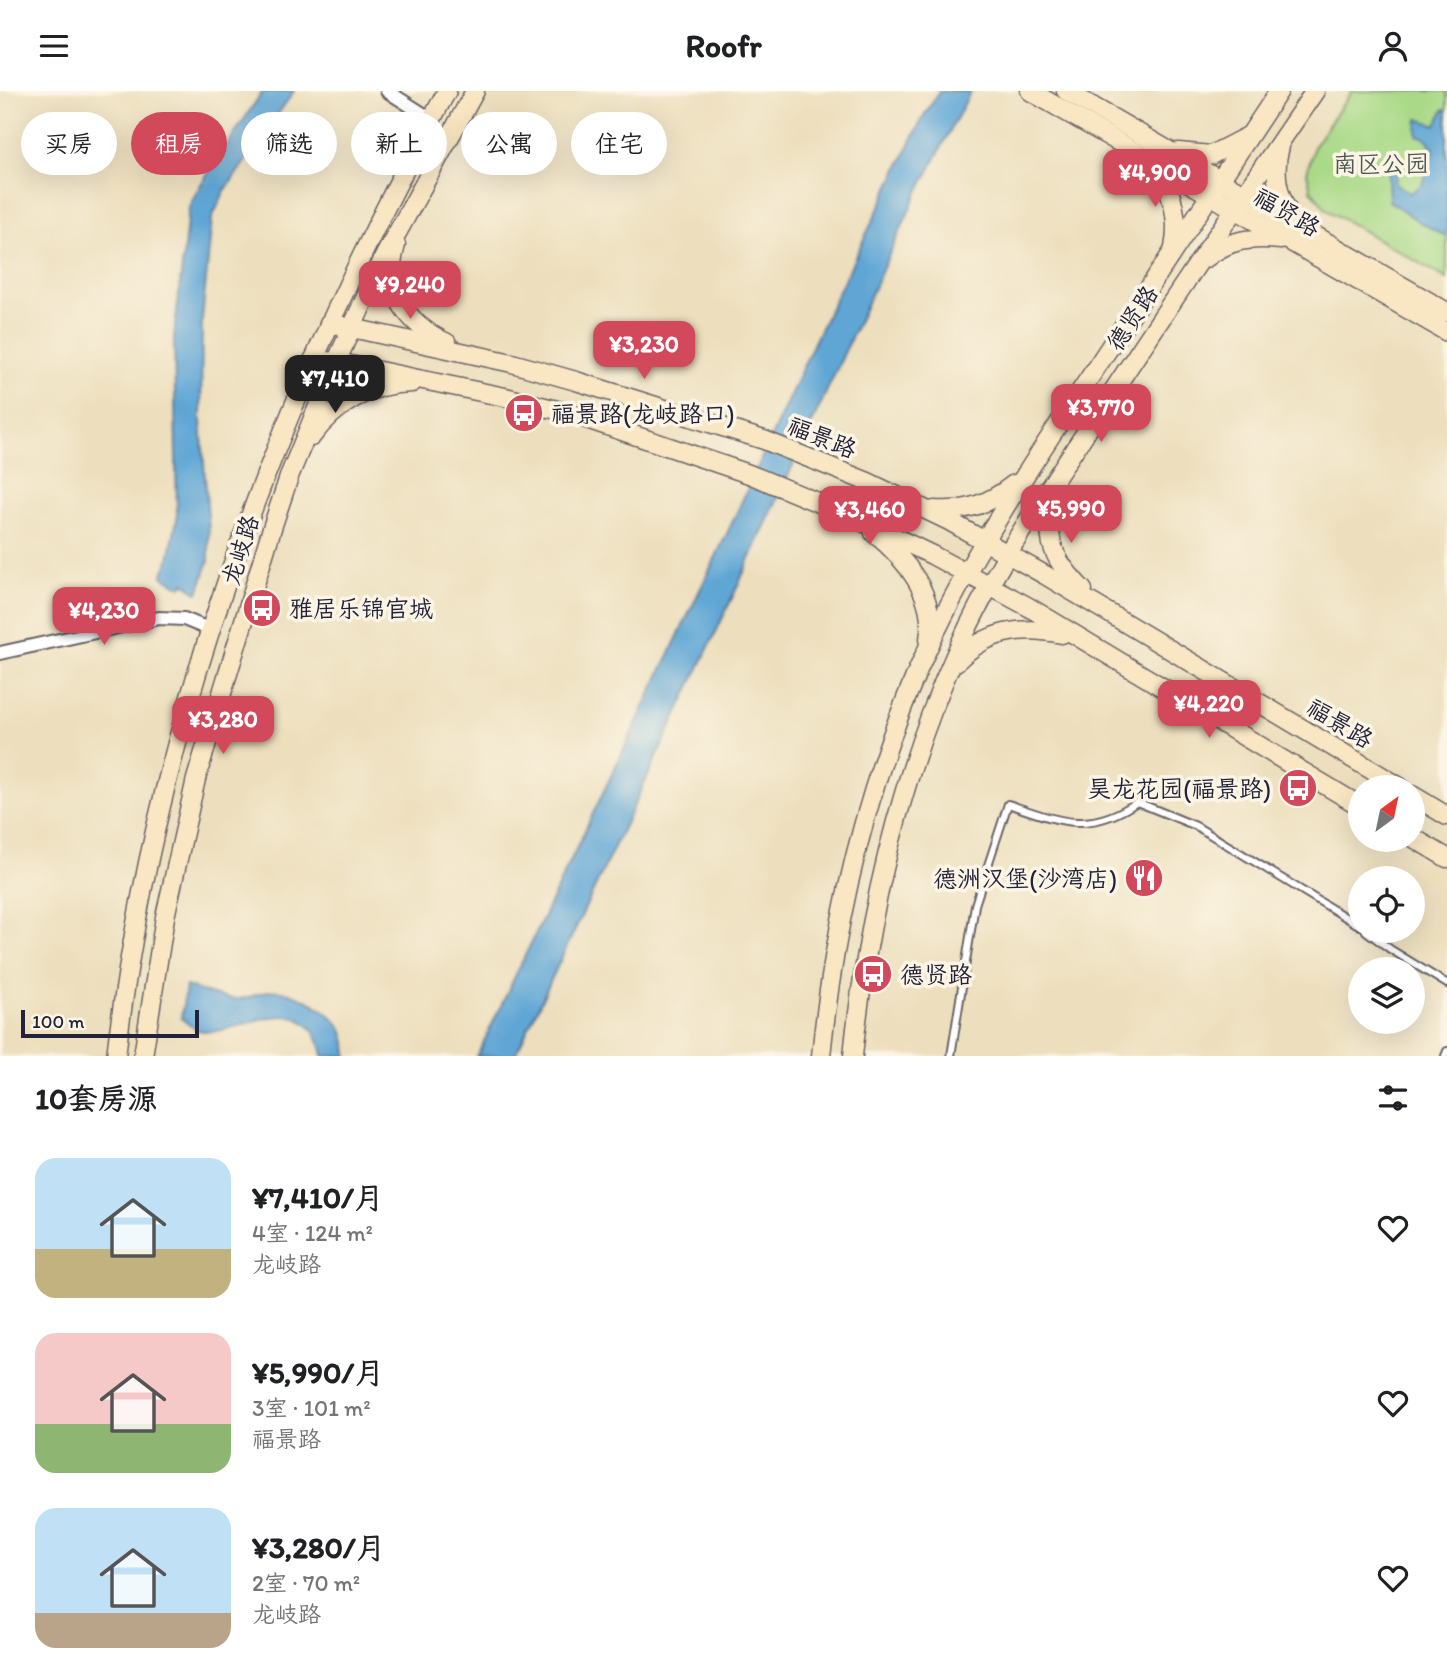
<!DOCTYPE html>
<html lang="zh">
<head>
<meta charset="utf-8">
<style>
	:root { --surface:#fff; --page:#f2f2f2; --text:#202124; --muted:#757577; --accent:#d1495b }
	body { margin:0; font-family:Itim,"LXGW WenKai TC",sans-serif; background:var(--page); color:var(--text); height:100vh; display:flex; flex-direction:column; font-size:26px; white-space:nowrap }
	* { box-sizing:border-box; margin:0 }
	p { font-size:23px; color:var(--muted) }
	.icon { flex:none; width:38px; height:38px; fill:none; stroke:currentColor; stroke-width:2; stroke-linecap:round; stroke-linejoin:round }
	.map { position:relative; height:965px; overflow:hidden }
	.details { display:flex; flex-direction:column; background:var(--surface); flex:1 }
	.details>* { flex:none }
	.hud { position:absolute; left:21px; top:21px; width:700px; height:63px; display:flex; gap:14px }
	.needle { width:46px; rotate:33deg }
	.fabs { position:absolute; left:1348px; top:684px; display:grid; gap:14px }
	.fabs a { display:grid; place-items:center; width:77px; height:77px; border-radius:50%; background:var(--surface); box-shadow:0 7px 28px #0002; font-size:35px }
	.scale { position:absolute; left:21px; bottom:18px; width:178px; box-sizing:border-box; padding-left:7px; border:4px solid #22223b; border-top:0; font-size:19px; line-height:24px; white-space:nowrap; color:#22223b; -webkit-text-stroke:5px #fcf5e5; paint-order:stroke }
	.price { position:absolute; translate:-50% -60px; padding:0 16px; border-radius:14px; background:var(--accent); color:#fff; font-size:23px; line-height:46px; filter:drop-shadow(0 2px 4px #0008) }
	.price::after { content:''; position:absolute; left:50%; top:42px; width:21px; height:16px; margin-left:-10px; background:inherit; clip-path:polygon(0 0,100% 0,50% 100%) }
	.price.active { background:#222; color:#fff }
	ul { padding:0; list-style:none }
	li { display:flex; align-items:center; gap:21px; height:175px; padding:0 35px }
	li span { display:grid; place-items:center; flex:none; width:196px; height:140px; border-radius:21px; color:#555 }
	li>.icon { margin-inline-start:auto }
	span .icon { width:84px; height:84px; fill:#fffc; stroke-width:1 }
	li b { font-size:30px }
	h2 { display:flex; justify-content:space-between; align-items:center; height:84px; padding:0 35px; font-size:30px }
	.tag { padding:0 24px; border-radius:32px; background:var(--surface); box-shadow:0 7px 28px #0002; font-size:24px; line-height:63px }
	.tag.active { background:var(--accent); color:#fff }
	header { display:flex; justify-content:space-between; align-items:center; height:91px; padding:0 35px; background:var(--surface); font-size:32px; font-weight:700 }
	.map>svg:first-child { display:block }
</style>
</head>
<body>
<header><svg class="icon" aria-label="menu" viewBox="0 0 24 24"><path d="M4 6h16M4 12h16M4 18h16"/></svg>Roofr<svg class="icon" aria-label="person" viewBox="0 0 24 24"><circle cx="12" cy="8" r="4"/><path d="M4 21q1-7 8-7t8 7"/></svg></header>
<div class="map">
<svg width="1447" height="965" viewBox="0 0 1447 965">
	<rect width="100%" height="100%" fill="#fcf5e5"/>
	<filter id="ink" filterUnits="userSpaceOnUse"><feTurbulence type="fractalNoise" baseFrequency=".0143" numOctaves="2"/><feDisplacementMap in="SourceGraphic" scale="14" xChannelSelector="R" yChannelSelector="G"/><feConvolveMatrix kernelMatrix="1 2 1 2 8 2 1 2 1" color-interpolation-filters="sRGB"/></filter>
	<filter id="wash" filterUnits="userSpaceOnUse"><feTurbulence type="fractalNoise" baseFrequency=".00686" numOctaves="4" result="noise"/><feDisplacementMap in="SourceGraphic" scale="28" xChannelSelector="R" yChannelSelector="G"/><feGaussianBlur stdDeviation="1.57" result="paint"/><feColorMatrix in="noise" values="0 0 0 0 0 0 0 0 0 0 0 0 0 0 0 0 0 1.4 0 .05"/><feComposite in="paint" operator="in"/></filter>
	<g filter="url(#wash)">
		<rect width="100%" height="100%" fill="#eddfbd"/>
		<!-- green -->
		<path fill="#aada88" stroke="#667e62" stroke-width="2" d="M1352,0H1447V188L1327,119L1311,99L1307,82L1314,55Z"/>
		<!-- water -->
		<g fill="#5fa6d5" stroke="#406488" stroke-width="2">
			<path d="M263,0H294L224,101L212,127L202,229L201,330L209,441V469L198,502L184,492L181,496L162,485L169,468L177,428L174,246L188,122L190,113L201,93Z"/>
			<path d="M940,0H971L915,107L733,505L515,965H477L733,430L817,245L923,26Z"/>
			<path d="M1444,18L1447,21V146L1421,132L1389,110L1388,85L1394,63L1399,71L1395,92L1410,102L1422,94L1434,59L1426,47L1417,44L1418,28L1436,34Z"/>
			<path d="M186,895C202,900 220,908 238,908C249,908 258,902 269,900C290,896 333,920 342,939C346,947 347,956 347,965H323C322,956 318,948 313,940C287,904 237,945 204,940C194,939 189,933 181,927Z"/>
		</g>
	</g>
	<g filter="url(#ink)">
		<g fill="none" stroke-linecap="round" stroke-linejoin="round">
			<!-- lane casing -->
			<g stroke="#696468" stroke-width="10">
				<g id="lane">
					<path d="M1366,840L1390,858L1447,893"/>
					<path d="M951,965L975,814L1008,713C1058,730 1089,744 1137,711L1196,735L1360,835"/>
					<path d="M1445,965L1447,960"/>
				</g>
			</g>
			<!-- street casing -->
			<g stroke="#696468" stroke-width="16">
				<g id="street">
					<path d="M387,0L431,28"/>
					<path d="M0,562L159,527L184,528L211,539"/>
				</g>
			</g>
			<!-- secondary casing -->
			<g stroke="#696468" stroke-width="21">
				<g id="secondary">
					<path d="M1030,0L1447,241"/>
					<path d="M1066,0L1447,221"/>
					<path d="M1280,55C1272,83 1278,108 1295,131"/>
					<path d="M1178,61L1211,64L1246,46"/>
					<path d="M1157,74C1172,101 1180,127 1174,157"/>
					<path d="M396,154C382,199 407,233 447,252"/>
					<path d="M1206,167C1230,148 1251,146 1281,149"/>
					<path d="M329,232L512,272L576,290L764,349L868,391L949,430L1045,484L1400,696"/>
					<path d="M313,269L336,271L505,306L569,322L749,383L853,426L932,464L1027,515L1360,715"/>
					<path d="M311,346C337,312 369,293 412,292"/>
					<path d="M1055,395C1046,446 1046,461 1083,499"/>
					<path d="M934,419C966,421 989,413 1014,393"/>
					<path d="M874,442C905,467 937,505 929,548"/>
					<path d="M956,571C986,540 1021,534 1062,543"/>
					<path d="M1412,704L1447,725"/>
					<path d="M1412,746L1447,767"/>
					<path d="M116,965C156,624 282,300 447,0"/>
					<path d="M143,965L165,826L196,688L272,437L290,383L338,267L385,164L475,0"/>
					<path d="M821,965C834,834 865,702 917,581C963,476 1026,381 1090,286C1153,191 1216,95 1279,0"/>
					<path d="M853,965C867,826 900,687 957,560C994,476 1046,402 1096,326C1168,216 1241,108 1315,0"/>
				</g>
			</g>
			<!-- lane -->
			<use href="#lane" stroke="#fff" stroke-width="6"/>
			<!-- street -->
			<use href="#street" stroke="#fff" stroke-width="12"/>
			<!-- secondary -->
			<use href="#secondary" stroke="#f9e7c3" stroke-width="18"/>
		</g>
	</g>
	<!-- icons -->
	<defs>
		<g id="bus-disc" transform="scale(2.0125)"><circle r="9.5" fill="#d1495b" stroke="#fcf5e5"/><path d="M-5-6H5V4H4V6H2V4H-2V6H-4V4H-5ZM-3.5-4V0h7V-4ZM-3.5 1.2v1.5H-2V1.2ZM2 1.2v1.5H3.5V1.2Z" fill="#fff"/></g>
		<g id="restaurant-disc" transform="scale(2.0125)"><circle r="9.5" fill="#d1495b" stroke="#fcf5e5"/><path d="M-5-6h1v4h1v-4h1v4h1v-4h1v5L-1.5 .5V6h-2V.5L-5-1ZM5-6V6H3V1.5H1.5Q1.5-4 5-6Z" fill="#fff"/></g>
	</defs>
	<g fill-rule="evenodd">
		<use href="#bus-disc" x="524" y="322"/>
		<use href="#bus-disc" x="262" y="517"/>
		<use href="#bus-disc" x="1298" y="697"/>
		<use href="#restaurant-disc" x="1144" y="787"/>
		<use href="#bus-disc" x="873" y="883"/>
	</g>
	<g text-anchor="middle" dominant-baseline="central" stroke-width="7" stroke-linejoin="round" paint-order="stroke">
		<!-- park labels -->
		<g font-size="24" fill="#4b5952" stroke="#fcf5e5">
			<text x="1381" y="72">南区公园</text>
		</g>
		<!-- street labels -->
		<g font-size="24" fill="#22223b" stroke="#fcf5e5">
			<text transform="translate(1287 121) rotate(30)">福贤路</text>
			<text transform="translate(1132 227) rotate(-57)">德贤路</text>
			<text transform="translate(822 346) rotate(22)">福景路</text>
			<text transform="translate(240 459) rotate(-73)">龙岐路</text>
			<text transform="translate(1340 632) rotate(31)">福景路</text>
		</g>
		<!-- poi labels -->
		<g font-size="24" fill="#22223b" stroke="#fcf5e5" text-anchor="start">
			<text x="551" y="322">福景路(龙岐路口)</text>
			<text x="289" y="517">雅居乐锦官城</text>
			<text x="1271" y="697" text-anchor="end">昊龙花园(福景路)</text>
			<text x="1117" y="787" text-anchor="end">德洲汉堡(沙湾店)</text>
			<text x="900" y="883">德贤路</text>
		</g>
	</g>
</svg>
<div class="fabs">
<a><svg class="needle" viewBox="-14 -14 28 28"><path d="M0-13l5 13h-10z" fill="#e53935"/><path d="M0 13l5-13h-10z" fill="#757577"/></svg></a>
<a><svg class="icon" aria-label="locate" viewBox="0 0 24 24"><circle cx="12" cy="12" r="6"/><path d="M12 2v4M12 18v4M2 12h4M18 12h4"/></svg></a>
<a><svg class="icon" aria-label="layers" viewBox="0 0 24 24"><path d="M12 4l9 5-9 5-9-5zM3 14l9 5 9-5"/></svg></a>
</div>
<div class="scale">100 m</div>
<b class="price" style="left:1155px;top:118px">¥4,900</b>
<b class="price" style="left:410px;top:230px">¥9,240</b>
<b class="price" style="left:644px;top:290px">¥3,230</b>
<b class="price active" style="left:335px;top:324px">¥7,410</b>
<b class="price" style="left:1101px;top:353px">¥3,770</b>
<b class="price" style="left:1071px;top:454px">¥5,990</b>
<b class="price" style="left:870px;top:455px">¥3,460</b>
<b class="price" style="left:104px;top:556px">¥4,230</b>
<b class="price" style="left:1209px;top:649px">¥4,220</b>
<b class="price" style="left:223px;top:665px">¥3,280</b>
<div class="hud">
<a class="tag">买房</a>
<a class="tag active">租房</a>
<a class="tag">筛选</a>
<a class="tag">新上</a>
<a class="tag">公寓</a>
<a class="tag">住宅</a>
</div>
</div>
<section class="details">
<h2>10套房源<svg class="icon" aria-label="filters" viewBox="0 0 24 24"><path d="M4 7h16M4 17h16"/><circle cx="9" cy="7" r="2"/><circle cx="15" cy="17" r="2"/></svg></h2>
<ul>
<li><span style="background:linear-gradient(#bfe0f5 65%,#c2b280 0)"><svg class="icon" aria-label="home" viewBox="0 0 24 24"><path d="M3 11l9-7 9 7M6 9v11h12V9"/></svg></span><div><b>¥7,410/月</b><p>4室 · 124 m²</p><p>龙岐路</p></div><svg class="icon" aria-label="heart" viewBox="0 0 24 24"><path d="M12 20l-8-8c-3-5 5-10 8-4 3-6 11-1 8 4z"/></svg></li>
<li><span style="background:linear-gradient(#f6c9c9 65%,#8fb573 0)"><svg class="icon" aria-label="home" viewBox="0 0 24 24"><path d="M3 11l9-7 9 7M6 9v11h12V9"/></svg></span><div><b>¥5,990/月</b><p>3室 · 101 m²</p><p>福景路</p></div><svg class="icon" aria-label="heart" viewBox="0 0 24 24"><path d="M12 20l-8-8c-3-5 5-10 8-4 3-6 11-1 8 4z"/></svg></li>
<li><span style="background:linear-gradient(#bfe0f5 75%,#b9a48a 0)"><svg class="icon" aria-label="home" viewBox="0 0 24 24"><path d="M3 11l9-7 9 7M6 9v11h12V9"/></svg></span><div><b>¥3,280/月</b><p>2室 · 70 m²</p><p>龙岐路</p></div><svg class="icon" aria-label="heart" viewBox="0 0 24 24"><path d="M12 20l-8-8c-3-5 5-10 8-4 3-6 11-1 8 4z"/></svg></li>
</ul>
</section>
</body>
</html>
